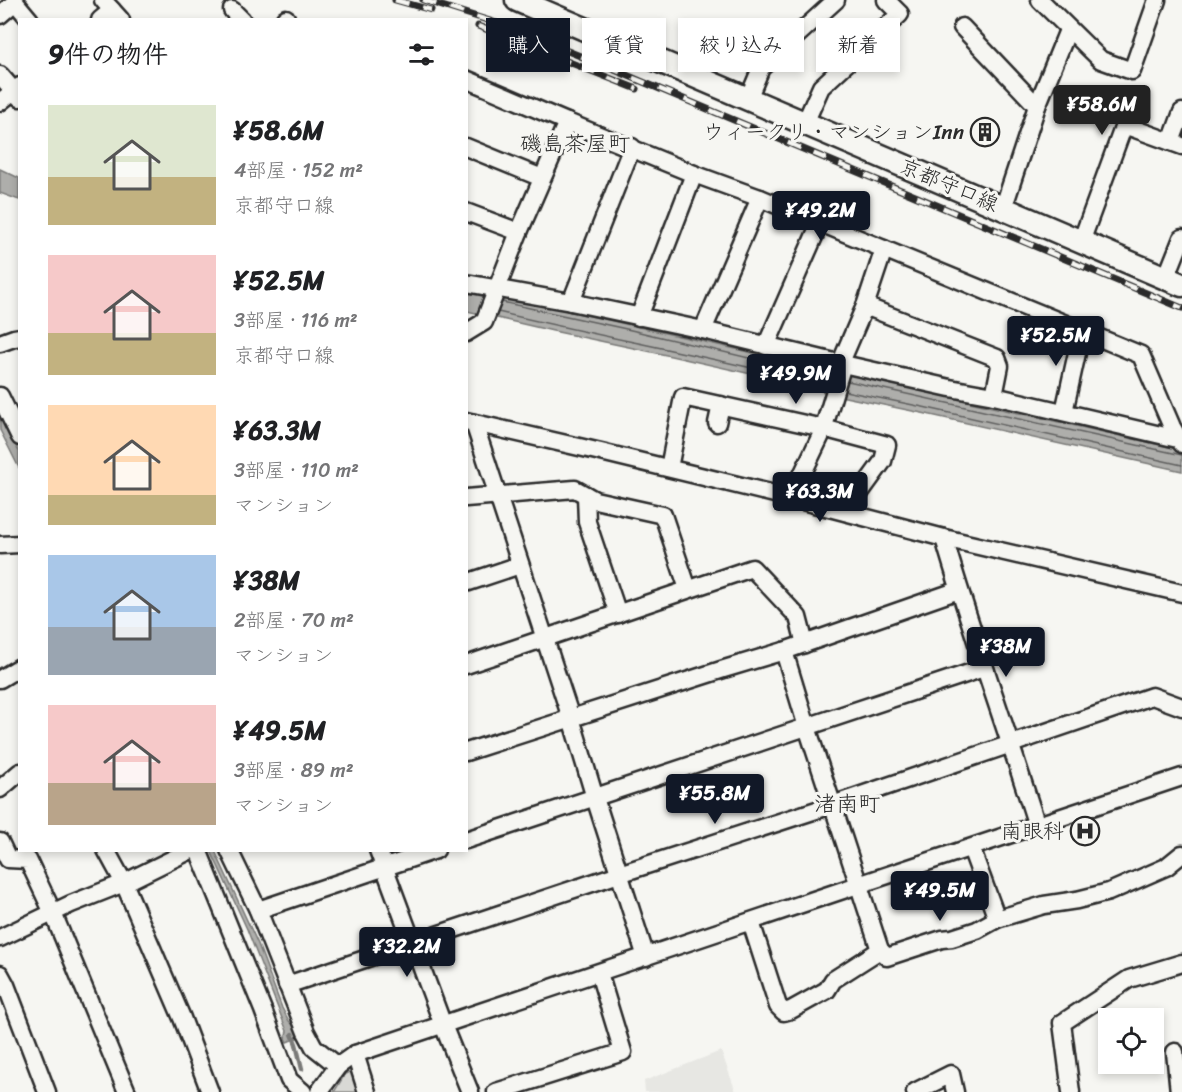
<!DOCTYPE html>
<html lang="ja">
<head>
<meta charset="utf-8">
<style>
	:root { --surface:#fff; --page:#f6f6f6; --text:#202124; --muted:#757577; --accent:#111827 }
	body { margin:0; font-family:Sriracha,"Klee One",sans-serif; background:var(--page); color:var(--text); height:100vh; display:flex; flex-direction:column; font-size:22px; white-space:nowrap }
	* { box-sizing:border-box; margin:0 }
	p { font-size:20px; color:var(--muted) }
	.icon { flex:none; width:33px; height:33px; fill:none; stroke:currentColor; stroke-width:2; stroke-linecap:round; stroke-linejoin:round }
	.map { position:relative; flex:1; overflow:hidden }
	.drawer { position:absolute; left:18px; top:18px; width:450px; height:834px; display:flex; flex-direction:column; background:var(--surface); border-radius:0px; box-shadow:0 3px 9px #0003 }
	.drawer>* { flex:none }
	.hud { position:absolute; left:486px; top:18px; width:570px; height:54px; display:flex; gap:12px }
	.tools { position:absolute; left:1098px; top:1008px; display:grid; gap:12px }
	.tools a { display:grid; place-items:center; width:66px; height:66px; border-radius:0px; background:var(--surface); box-shadow:0 3px 9px #0003; font-size:30px }
	.price { position:absolute; translate:-50% -51px; padding:0 14px; border-radius:6px; background:var(--accent); color:#fff; font-size:20px; line-height:39px; filter:drop-shadow(0 2px 3px #0008) }
	.price::after { content:''; position:absolute; left:50%; top:36px; width:18px; height:14px; margin-left:-9px; background:inherit; clip-path:polygon(0 0,100% 0,50% 100%) }
	.price.active { background:#222; color:#fff }
	ul { padding:0; list-style:none }
	li { display:flex; align-items:center; gap:18px; height:150px; padding:0 30px }
	li span { display:grid; place-items:center; flex:none; width:168px; height:120px; border-radius:0px; color:#555 }
	li>.icon { margin-inline-start:auto }
	span .icon { width:72px; height:72px; fill:#fffc; stroke-width:1 }
	li b { font-size:26px }
	h2 { display:flex; justify-content:space-between; align-items:center; height:72px; padding:0 30px; font-size:26px }
	.tag { padding:0 21px; border-radius:0px; background:var(--surface); box-shadow:0 3px 9px #0003; font-size:21px; line-height:54px }
	.tag.active { background:var(--accent); color:#fff }
	.map>svg:first-child { display:block }
</style>
</head>
<body>
<div class="map">
<svg width="1182" height="1092" viewBox="0 0 1182 1092">
	<rect width="100%" height="100%" fill="#f6f6f2"/>
	<filter id="ink" filterUnits="userSpaceOnUse"><feTurbulence type="fractalNoise" baseFrequency=".0167" numOctaves="2"/><feDisplacementMap in="SourceGraphic" scale="12" xChannelSelector="R" yChannelSelector="G"/><feConvolveMatrix kernelMatrix="1 2 1 2 8 2 1 2 1" color-interpolation-filters="sRGB"/></filter>
	<g filter="url(#ink)">
		<!-- built -->
		<path fill="#e7e7e3" d="M721,1051L736,1092H645L644,1081Z"/>
		<!-- green -->
		<path fill="#d9d9d5" stroke="#828280" stroke-width="1.5" d="M350,1072H355L361,1092H334L345,1074Z"/>
		<!-- water -->
		<g fill="#aeaeab" stroke="#7a7a78" stroke-width="1.5">
			<path d="M0,169L19,178V200L0,193Z"/>
			<path d="M467,288L1182,450V471L922,413L845,397L795,384L671,356L553,331L467,311Z"/>
			<path d="M0,415L19,452V468L0,430Z"/>
			<path d="M211,851H215L258,944L282,1008L289,1021L296,1027L299,1037L287,1042L285,1038L287,1031L247,929Z"/>
		</g>
		<g fill="none" stroke-linecap="round" stroke-linejoin="round">
			<!-- shore -->
			<g stroke="#5f5f5e" stroke-width="1.5">
				<path d="M502,302L631,330L829,377"/>
				<path d="M498,312C607,338 718,358 826,386"/>
				<path d="M848,381L1182,455"/>
				<path d="M845,391L923,407L1182,465"/>
			</g>
			<!-- stream -->
			<path stroke="#7a7a78" stroke-width="4.5" d="M292,1034L296,1044L302,1069"/>
			<!-- minor casing -->
			<g stroke="#2b2b2b" stroke-width="21">
				<g id="minor">
					<path d="M103,0L121,20"/>
					<path d="M1040,0L1101,60L1132,71L1157,0"/>
					<path d="M232,10L242,20"/>
					<path d="M0,15L15,2L30,20"/>
					<path d="M100,20L112,10"/>
					<path d="M284,20L286,18"/>
					<path d="M962,27L1037,106"/>
					<path d="M0,75L20,98"/>
					<path d="M466,79L567,122"/>
					<path d="M748,99L761,68L836,0"/>
					<path d="M0,102L20,86"/>
					<path d="M805,123L821,87L900,14L886,0"/>
					<path d="M1171,142L1182,112"/>
					<path d="M466,147L542,178"/>
					<path d="M1003,209L1037,106L1068,30"/>
					<path d="M466,212L519,232"/>
					<path d="M1081,242L1124,125L1182,146"/>
					<path d="M1166,278L1182,238"/>
					<path d="M466,283L571,302L703,330L843,364L950,388L994,396L1182,440"/>
					<path d="M571,302L632,147"/>
					<path d="M865,306L997,358L1000,366L994,396"/>
					<path d="M639,317L694,174"/>
					<path d="M703,330L760,198"/>
					<path d="M466,333L484,322L519,232L567,122L694,174L760,198L1141,355L1172,427L1182,444"/>
					<path d="M0,343L14,338L20,337"/>
					<path d="M766,346L820,223"/>
					<path d="M0,396L20,437"/>
					<path d="M1064,412L1082,330"/>
					<path d="M466,421L601,452L791,498L944,538L1182,593"/>
					<path d="M474,423L571,718L595,798L646,957"/>
					<path d="M717,423L721,405"/>
					<path d="M669,468L683,397L823,428L887,445L883,461L846,512"/>
					<path d="M586,495L587,522L618,614"/>
					<path d="M466,498L575,489L595,500L663,515L688,589"/>
					<path d="M791,498L822,433L843,364L844,355L865,306L884,249"/>
					<path d="M944,538C972,635 1007,730 1037,826"/>
					<path d="M0,545L20,544"/>
					<path d="M466,583L520,565"/>
					<path d="M784,651L807,727L880,950"/>
					<path d="M466,665L752,568L798,617L805,644"/>
					<path d="M0,679L20,667"/>
					<path d="M466,752L724,669L784,651L959,590"/>
					<path d="M0,789L20,772"/>
					<path d="M466,840L984,668"/>
					<path d="M0,842L8,859L28,860L53,913L127,1092"/>
					<path d="M971,848L997,919"/>
					<path d="M106,850L124,883L182,1018L210,1092"/>
					<path d="M198,850L263,1010L289,1080L303,1092"/>
					<path d="M229,850L258,910L306,1032L314,1047L338,1066"/>
					<path d="M378,850L443,1025L470,1092"/>
					<path d="M258,910L436,850"/>
					<path d="M751,922L778,1006L784,1012L791,1010L827,990L833,980L880,950L887,957L942,939L952,938L977,930L997,919L1044,905L1077,900L1109,892L1166,867L1182,854"/>
					<path d="M0,938L71,904L124,883L191,850"/>
					<path d="M0,974L6,985L47,1092"/>
					<path d="M287,985L619,874L832,805L1152,696L1182,707"/>
					<path d="M1175,1052L1179,1092"/>
					<path d="M355,1054L367,1092"/>
					<path d="M319,1092L338,1066L355,1054L858,885L1182,777"/>
					<path d="M496,1092L623,1052L599,973"/>
					<path d="M915,1092L951,1074L955,1092"/>
					<path d="M1071,1092L1062,1023L1129,979L1182,963"/>
				</g>
			</g>
			<!-- major casing -->
			<g stroke="#2b2b2b" stroke-width="27">
				<path id="major" d="M517,0L1182,285"/>
			</g>
			<!-- minor -->
			<use href="#minor" stroke="#f6f6f2" stroke-width="16"/>
			<!-- major -->
			<use href="#major" stroke="#f6f6f2" stroke-width="22"/>
			<!-- rail casing -->
			<g stroke="#2b2b2b" stroke-width="7">
				<g id="rail">
					<path d="M395,0L431,10"/>
					<path d="M423,0L503,25L605,66L1182,308"/>
					<path d="M478,26L637,89"/>
				</g>
			</g>
			<!-- rail -->
			<use href="#rail" stroke="#f6f6f2" stroke-width="4.5" stroke-dasharray="14" stroke-linecap="butt"/>
		</g>
	</g>
	<!-- icons -->
	<defs>
		<g id="building-ring" transform="scale(1.5)"><circle r="9.5" fill="#f6f6f2" stroke="#2b2b2b" stroke-width="1.5"/><path d="M-4-6H4V6H1V3H-1V6H-4ZM-2.5-4.3h1.7v1.8h-1.7ZM.8-4.3h1.7v1.8H.8ZM-2.5-1h1.7V.8h-1.7ZM.8-1h1.7V.8H.8Z" fill="#2b2b2b"/></g>
		<g id="hospital-ring" transform="scale(1.5)"><circle r="9.5" fill="#f6f6f2" stroke="#2b2b2b" stroke-width="1.5"/><path d="M-5-5h3v3.5h4V-5h3V5h-3V1.5h-4V5h-3Z" fill="#2b2b2b"/></g>
	</defs>
	<g fill-rule="evenodd">
		<use href="#building-ring" x="985" y="132"/>
		<use href="#hospital-ring" x="1085" y="831"/>
	</g>
	<g text-anchor="middle" dominant-baseline="central" stroke-width="6" stroke-linejoin="round" paint-order="stroke">
		<!-- poi labels -->
		<g font-size="21" fill="#2b2b2b" stroke="#f6f6f2" text-anchor="end">
			<text x="964" y="132">ウィークリ・マンションInn</text>
			<text x="1064" y="831">南眼科</text>
		</g>
		<!-- street labels -->
		<g font-size="21" fill="#2b2b2b" stroke="#f6f6f2">
			<text transform="translate(949 185) rotate(23)">京都守口線</text>
		</g>
		<!-- neighbourhood labels -->
		<g font-size="22" fill="#2b2b2b" stroke="#f6f6f2">
			<text x="575" y="143">磯島茶屋町</text>
			<text x="847" y="803">渚南町</text>
		</g>
	</g>
</svg>
<div class="tools">
<a><svg class="icon" aria-label="locate" viewBox="0 0 24 24"><circle cx="12" cy="12" r="6"/><path d="M12 2v4M12 18v4M2 12h4M18 12h4"/></svg></a>
</div>
<b class="price active" style="left:1102px;top:136px">¥58.6M</b>
<b class="price" style="left:821px;top:242px">¥49.2M</b>
<b class="price" style="left:1056px;top:367px">¥52.5M</b>
<b class="price" style="left:796px;top:405px">¥49.9M</b>
<b class="price" style="left:820px;top:523px">¥63.3M</b>
<b class="price" style="left:1006px;top:678px">¥38M</b>
<b class="price" style="left:715px;top:825px">¥55.8M</b>
<b class="price" style="left:940px;top:922px">¥49.5M</b>
<b class="price" style="left:407px;top:978px">¥32.2M</b>
<div class="hud">
<a class="tag active">購入</a>
<a class="tag">賃貸</a>
<a class="tag">絞り込み</a>
<a class="tag">新着</a>
</div>
<section class="drawer">
<h2>9件の物件<svg class="icon" aria-label="filters" viewBox="0 0 24 24"><path d="M4 7h16M4 17h16"/><circle cx="9" cy="7" r="2"/><circle cx="15" cy="17" r="2"/></svg></h2>
<ul>
<li><span style="background:linear-gradient(#dfe7d0 60%,#c2b280 0)"><svg class="icon" aria-label="home" viewBox="0 0 24 24"><path d="M3 11l9-7 9 7M6 9v11h12V9"/></svg></span><div><b>¥58.6M</b><p>4部屋 · 152 m²</p><p>京都守口線</p></div></li>
<li><span style="background:linear-gradient(#f6c9c9 65%,#c2b280 0)"><svg class="icon" aria-label="home" viewBox="0 0 24 24"><path d="M3 11l9-7 9 7M6 9v11h12V9"/></svg></span><div><b>¥52.5M</b><p>3部屋 · 116 m²</p><p>京都守口線</p></div></li>
<li><span style="background:linear-gradient(#ffd9b3 75%,#c2b280 0)"><svg class="icon" aria-label="home" viewBox="0 0 24 24"><path d="M3 11l9-7 9 7M6 9v11h12V9"/></svg></span><div><b>¥63.3M</b><p>3部屋 · 110 m²</p><p>マンション</p></div></li>
<li><span style="background:linear-gradient(#a9c7e8 60%,#9aa5b1 0)"><svg class="icon" aria-label="home" viewBox="0 0 24 24"><path d="M3 11l9-7 9 7M6 9v11h12V9"/></svg></span><div><b>¥38M</b><p>2部屋 · 70 m²</p><p>マンション</p></div></li>
<li><span style="background:linear-gradient(#f6c9c9 65%,#b9a48a 0)"><svg class="icon" aria-label="home" viewBox="0 0 24 24"><path d="M3 11l9-7 9 7M6 9v11h12V9"/></svg></span><div><b>¥49.5M</b><p>3部屋 · 89 m²</p><p>マンション</p></div></li>
</ul>
</section>
</div>
</body>
</html>
